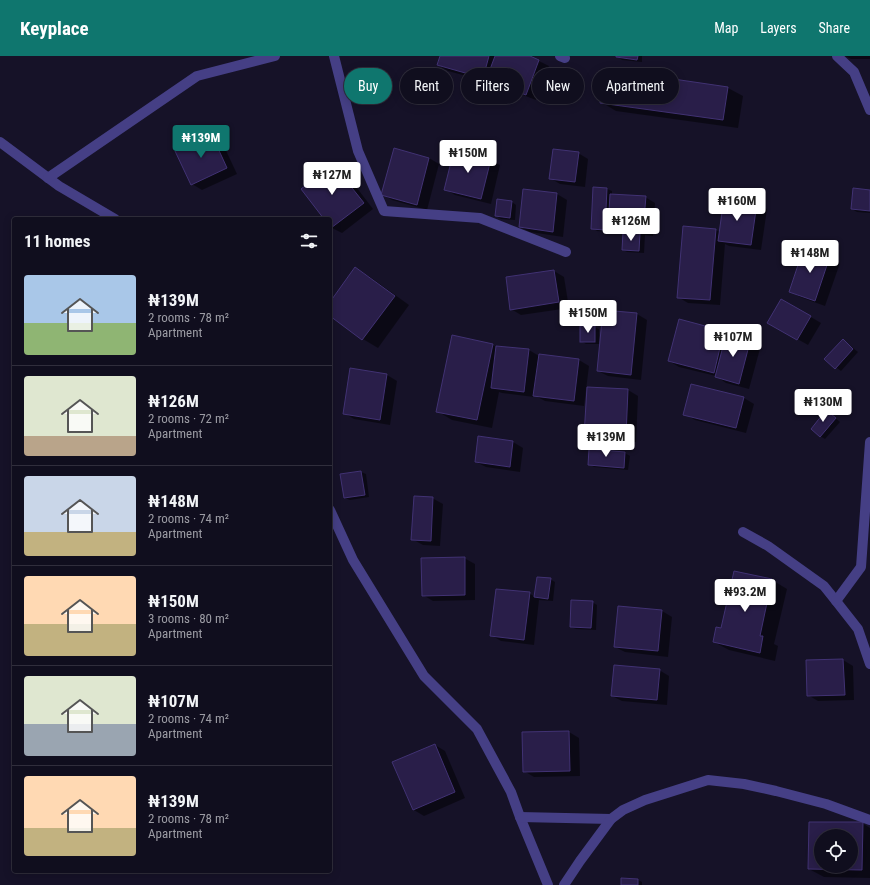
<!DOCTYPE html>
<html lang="en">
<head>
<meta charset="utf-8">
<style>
	:root { --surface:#100e1e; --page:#1e1c2b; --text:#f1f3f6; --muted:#9c9ca4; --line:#302e3c; --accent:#0f766e }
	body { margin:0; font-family:"Roboto Condensed",sans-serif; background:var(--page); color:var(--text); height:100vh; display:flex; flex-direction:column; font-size:15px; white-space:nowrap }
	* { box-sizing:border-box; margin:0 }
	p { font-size:13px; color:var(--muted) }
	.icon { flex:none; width:22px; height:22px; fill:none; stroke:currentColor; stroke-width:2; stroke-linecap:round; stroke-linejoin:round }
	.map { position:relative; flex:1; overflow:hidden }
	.side { position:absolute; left:12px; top:161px; width:320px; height:656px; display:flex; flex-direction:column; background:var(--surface); border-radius:4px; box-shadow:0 2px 10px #0003,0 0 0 1px var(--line) }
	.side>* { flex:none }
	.guide { position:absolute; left:344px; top:12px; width:380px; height:36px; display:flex; gap:8px }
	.tools { position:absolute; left:814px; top:773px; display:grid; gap:8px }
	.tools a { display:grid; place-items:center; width:44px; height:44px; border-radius:50%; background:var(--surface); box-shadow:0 2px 10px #0003,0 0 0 1px var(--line); font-size:20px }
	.price { position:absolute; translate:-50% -34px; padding:0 9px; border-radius:4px; background:#fff; color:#222; font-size:13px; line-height:26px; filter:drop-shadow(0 1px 2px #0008) }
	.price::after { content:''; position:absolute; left:50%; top:24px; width:12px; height:9px; margin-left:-6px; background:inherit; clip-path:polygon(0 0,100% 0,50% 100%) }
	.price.active { background:var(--accent); color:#fff }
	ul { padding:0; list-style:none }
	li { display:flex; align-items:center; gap:12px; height:100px; padding:0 12px }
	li+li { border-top:1px solid var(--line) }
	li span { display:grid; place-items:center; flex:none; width:112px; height:80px; border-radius:4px; color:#555 }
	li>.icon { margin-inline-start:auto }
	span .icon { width:48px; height:48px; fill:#fffc; stroke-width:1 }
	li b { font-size:17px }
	h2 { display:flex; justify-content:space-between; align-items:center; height:48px; padding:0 12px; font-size:17px }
	.chip { padding:0 14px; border-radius:18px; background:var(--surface); box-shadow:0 2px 10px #0003,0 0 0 1px var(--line); font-size:14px; line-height:36px }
	.chip.active { background:var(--accent); color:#fff }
	header { display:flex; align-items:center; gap:24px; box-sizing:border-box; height:56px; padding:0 20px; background:var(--accent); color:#fff }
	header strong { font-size:19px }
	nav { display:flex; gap:22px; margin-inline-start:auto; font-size:14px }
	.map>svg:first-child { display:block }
</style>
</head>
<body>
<header>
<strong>Keyplace</strong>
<nav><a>Map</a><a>Layers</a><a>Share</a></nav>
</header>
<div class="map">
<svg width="870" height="829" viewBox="0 0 870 829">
	<rect width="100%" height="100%" fill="#161228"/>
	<!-- shadow -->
	<g fill="#0007" fill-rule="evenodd">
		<path d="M441,0H527L539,5L549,10L536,44L492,27L448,15L438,9Z"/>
		<path d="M617,0H642V6L622,4Z"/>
		<path d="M845,0H870V3H851Z"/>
		<path d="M728,32L743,40L738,72L616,55L601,46Z"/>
		<path d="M211,79L221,84L237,118L202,134L192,128Z"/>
		<path d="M578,97L588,103L585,131L560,128L550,122Z"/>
		<path d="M429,102L439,108L427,154L392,144L382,138Z"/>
		<path d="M490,104L500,109L491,148L455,139L445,133Z"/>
		<path d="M333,109L344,115L373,153L342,177L332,172L330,169V163H325Z"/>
		<path d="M607,133L612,135V139L645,141L655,147L653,180L645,179L644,197L627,196L623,194L624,178H619L610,172L609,176L597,175L592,172Z"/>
		<path d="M524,134L557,138L567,144L563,181L530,176L520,171Z"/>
		<path d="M870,135V157L857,156L852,153Z"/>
		<path d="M512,146L516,149L515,164L501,163L496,160Z"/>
		<path d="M756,148L767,153L761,194L729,190L725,188L720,249L688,247L678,241L716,174L720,176Z"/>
		<path d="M805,192L830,201L840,207L825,250L800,241L790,235Z"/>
		<path d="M355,212L370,221L409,249L378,292L363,283L330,259V247Z"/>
		<path d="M554,215L564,221L569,252L521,259L511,253Z"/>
		<path d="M782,244L821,267L808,289L769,267Z"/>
		<path d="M637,258L647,264L641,324L608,320L598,315L601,288H586L581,285L594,271L599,273V287H601Z"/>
		<path d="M680,264L751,283L761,289L749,333L726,327L716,320L679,311L669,305Z"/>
		<path d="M843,284L858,296L841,315L825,303Z"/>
		<path d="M492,289L497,291L529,294L539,300L579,304L589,310L584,350L545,345L534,339V341L502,337L499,336L492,372L452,364L437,355Z"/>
		<path d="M351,313L387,319L397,325L390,369L354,363L344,357Z"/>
		<path d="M628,334L638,340L636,386L595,385L585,379Z"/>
		<path d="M744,342L754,348L746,377L695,364L685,358Z"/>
		<path d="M831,358L840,366L825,383L820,380Z"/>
		<path d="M479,381L513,386L523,392L520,416L486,411L476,406Z"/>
		<path d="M590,394L625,397L630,400L628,414L594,411L589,408Z"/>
		<path d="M361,416L366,418L369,441L350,444L345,442Z"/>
		<path d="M432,442L443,448L440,490L423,489L412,483Z"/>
		<path d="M464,502L475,508V544L433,545L423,539Z"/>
		<path d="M735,516L772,524L787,533L774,588L778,590L775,605L729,594L714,586L722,573Z"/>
		<path d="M550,523L555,526L553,545L539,544L534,589L501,585L491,579L529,537L535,541Z"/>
		<path d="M592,546L597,549L596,574L576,573L571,571Z"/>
		<path d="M662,555L672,561L668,601L625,596L615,591Z"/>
		<path d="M843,604L853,610L854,644L818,645L808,639L807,605Z"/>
		<path d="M659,614L669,620L667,649L622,645L612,640Z"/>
		<path d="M569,676L579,682L580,720L534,721L524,715L523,677Z"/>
		<path d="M435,689L445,695L465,742L424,760L414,754L394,707Z"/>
		<path d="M809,767H862L870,772V822L824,821L809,813ZM821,780H851V810H821Z"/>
		<path d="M638,824L642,826V829H622Z"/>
	</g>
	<!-- building -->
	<g fill="#291e49" stroke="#413273" fill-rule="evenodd">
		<path d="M440,0H489L483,22L437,9Z"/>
		<path d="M495,0H530L539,4L526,39L486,24Z"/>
		<path d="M616,0H638L637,4L616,1Z"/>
		<path d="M605,13L728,31L723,64L600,47Z"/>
		<path d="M211,77L227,112L191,129L175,95Z"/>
		<path d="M394,92L429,102L417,149L381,139Z"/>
		<path d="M553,93L579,96L575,126L549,123Z"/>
		<path d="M454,94L491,103L481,143L444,134Z"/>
		<path d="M333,108L364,147L331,172L330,163H324L301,133Z"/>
		<path d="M593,131L607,132L605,174L591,173Z"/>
		<path d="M853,132L870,134V155L851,153Z"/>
		<path d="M523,133L557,137L553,176L519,171Z"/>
		<path d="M610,138L646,140L643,175L608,173Z"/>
		<path d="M724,142L757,147L751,189L718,185Z"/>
		<path d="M497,143L512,145L510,162L495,160Z"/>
		<path d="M683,170L716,173L710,244L677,242Z"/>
		<path d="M623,176L640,177L639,195L622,194Z"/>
		<path d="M804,191L830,200L815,245L789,236Z"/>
		<path d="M355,211L395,240L362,284L330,260V246Z"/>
		<path d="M554,214L559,246L510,254L506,221Z"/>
		<path d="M781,243L811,260L797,284L767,267Z"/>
		<path d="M603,254L637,257L631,319L597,315Z"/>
		<path d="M679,263L724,275L714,317L668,305Z"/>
		<rect x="580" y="270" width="15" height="16"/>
		<path d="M727,275L751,282L739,328L715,321Z"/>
		<path d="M452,279L493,288L477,364L436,356Z"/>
		<path d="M843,283L853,293L835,313L824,303Z"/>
		<path d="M496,290L529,293L524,336L491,332Z"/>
		<path d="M539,298L579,303L574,345L533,340Z"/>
		<path d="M350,312L387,318L380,364L343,358Z"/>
		<path d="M691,328L744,341L736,372L683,359Z"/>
		<path d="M587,331L628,333L626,380H584Z"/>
		<path d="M826,354L836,362L820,381L811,373Z"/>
		<path d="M478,380L513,385L510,411L475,406Z"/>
		<path d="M589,393L625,396L624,412L588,409Z"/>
		<path d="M361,415L365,439L344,442L340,418Z"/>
		<path d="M414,440L433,441L431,485L411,484Z"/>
		<path d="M465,501V539L422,540L421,502Z"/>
		<path d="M734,515L772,523L760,580H763L760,597L713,586L716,571L721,572Z"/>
		<path d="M537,521L551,522L548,543L534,541Z"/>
		<path d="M496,533L530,536L524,584L490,580Z"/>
		<path d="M571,544L593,545L591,572L570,571Z"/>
		<path d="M618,550L662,554L658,595L614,591Z"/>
		<path d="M843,603L845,639L807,640L806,604Z"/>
		<path d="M614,609L660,613L657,644L611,640Z"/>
		<path d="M569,675L570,715L523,716L522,676Z"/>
		<path d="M435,688L455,736L413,754L392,706Z"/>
		<path d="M809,766H863L862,814L808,813ZM821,780H851V810H821Z"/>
		<path d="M621,822L638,823V829H621Z"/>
	</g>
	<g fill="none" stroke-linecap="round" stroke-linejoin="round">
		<!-- street -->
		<g stroke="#453f85" stroke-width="10">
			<path d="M334,0L358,95L384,155L480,162L566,196"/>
			<path d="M560,0L565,2"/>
			<path d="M837,0L854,16L870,54"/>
			<path d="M0,86L59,130L115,163"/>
			<path d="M48,122L197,20L275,0"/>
			<path d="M330,454L353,504L424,620L477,673L511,736L520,761L548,829"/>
			<path d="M743,476L768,490L824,530L836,545L858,573L870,608"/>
			<path d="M836,545L861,511L870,386"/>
			<path d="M520,761L611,763"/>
			<path d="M564,829L580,805L611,763L623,754L645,744L708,724L744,728L776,735L826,748L870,764"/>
		</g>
	</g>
</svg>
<div class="tools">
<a><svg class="icon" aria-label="locate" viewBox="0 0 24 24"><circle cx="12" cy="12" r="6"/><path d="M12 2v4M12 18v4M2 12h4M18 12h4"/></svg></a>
</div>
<b class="price active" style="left:201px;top:103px">₦139M</b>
<b class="price" style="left:468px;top:118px">₦150M</b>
<b class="price" style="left:332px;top:140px">₦127M</b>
<b class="price" style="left:737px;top:166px">₦160M</b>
<b class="price" style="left:631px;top:186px">₦126M</b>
<b class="price" style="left:810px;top:218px">₦148M</b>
<b class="price" style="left:588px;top:278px">₦150M</b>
<b class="price" style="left:733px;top:302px">₦107M</b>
<b class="price" style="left:823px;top:367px">₦130M</b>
<b class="price" style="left:606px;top:402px">₦139M</b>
<b class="price" style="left:745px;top:557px">₦93.2M</b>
<div class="guide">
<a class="chip active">Buy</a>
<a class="chip">Rent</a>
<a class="chip">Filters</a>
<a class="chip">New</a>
<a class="chip">Apartment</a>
</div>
<section class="side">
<h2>11 homes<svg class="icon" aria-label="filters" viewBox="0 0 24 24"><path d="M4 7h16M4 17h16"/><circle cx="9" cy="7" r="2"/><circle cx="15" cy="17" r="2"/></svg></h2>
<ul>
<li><span style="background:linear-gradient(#a9c7e8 60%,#8fb573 0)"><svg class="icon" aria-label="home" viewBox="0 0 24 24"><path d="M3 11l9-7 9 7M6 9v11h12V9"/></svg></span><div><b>₦139M</b><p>2 rooms · 78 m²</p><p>Apartment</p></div></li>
<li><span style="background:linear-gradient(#dfe7d0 75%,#b9a48a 0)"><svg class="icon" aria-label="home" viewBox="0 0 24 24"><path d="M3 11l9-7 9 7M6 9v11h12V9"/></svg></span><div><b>₦126M</b><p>2 rooms · 72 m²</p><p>Apartment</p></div></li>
<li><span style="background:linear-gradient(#c9d6e8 70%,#c2b280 0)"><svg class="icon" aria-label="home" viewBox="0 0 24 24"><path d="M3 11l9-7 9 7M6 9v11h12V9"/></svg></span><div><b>₦148M</b><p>2 rooms · 74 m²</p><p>Apartment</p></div></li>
<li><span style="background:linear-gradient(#ffd9b3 60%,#c2b280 0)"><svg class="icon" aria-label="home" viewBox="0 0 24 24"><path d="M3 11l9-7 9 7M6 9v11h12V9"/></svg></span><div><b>₦150M</b><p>3 rooms · 80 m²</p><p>Apartment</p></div></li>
<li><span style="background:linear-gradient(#dfe7d0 60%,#9aa5b1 0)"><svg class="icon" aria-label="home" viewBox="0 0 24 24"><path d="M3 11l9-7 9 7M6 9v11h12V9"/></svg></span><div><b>₦107M</b><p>2 rooms · 74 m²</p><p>Apartment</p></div></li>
<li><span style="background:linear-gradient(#ffd9b3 65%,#c2b280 0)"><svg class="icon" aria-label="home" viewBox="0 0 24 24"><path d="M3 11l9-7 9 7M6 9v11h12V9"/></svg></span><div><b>₦139M</b><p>2 rooms · 78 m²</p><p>Apartment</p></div></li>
</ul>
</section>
</div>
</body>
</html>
